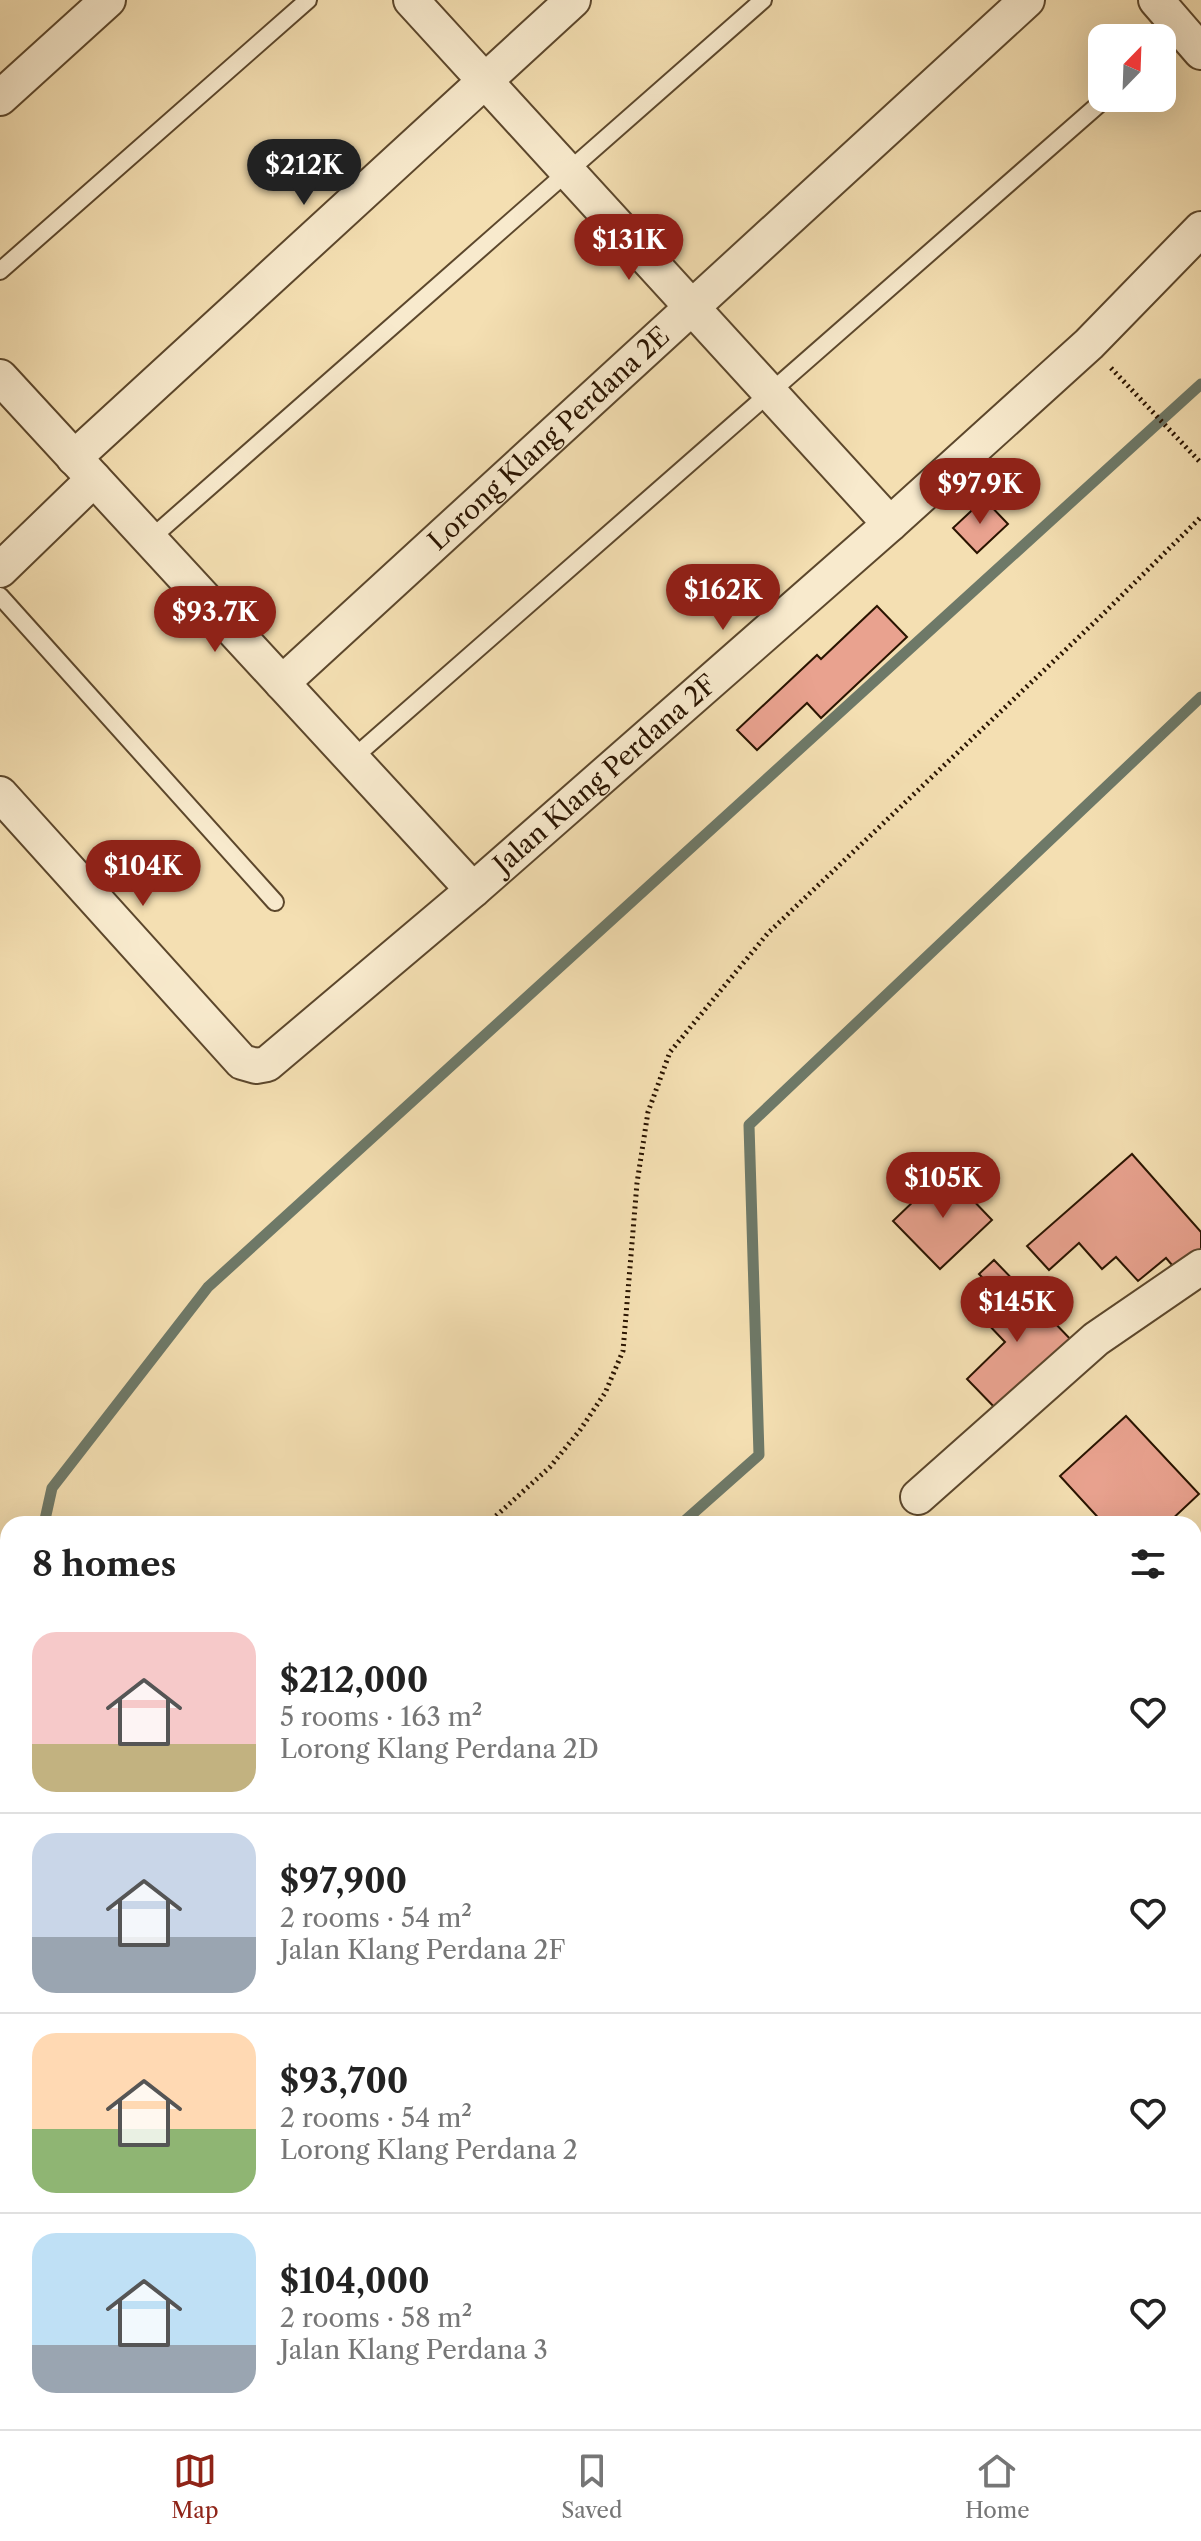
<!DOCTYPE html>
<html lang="en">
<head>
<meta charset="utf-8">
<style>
	:root { --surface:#fff; --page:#f2f2f2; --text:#222; --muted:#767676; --line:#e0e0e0; --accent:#8f2418 }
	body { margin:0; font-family:"Libre Caslon Text",serif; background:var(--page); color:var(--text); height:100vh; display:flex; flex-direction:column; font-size:30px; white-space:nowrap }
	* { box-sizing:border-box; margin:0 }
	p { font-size:26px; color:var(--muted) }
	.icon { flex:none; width:44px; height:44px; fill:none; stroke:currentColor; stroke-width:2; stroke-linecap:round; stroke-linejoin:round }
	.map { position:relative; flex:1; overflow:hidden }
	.side { position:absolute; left:0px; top:1516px; width:1202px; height:914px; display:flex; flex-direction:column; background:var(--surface); border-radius:24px 24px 0 0; box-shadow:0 8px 32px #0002 }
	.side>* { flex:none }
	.needle { width:52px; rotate:23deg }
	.buttons { position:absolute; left:1088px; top:24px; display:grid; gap:16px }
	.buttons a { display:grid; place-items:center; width:88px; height:88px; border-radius:16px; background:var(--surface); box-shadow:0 8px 32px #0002; font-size:40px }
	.price { position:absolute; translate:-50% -68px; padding:0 18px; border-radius:28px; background:var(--accent); color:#fff; font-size:26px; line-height:52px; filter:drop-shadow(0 2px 4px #0008) }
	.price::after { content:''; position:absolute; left:50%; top:48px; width:24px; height:18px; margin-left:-12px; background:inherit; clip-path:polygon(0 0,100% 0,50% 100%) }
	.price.active { background:#222; color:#fff }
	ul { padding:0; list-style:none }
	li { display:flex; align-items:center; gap:24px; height:200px; padding:0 32px }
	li+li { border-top:2px solid var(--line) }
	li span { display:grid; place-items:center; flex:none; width:224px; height:160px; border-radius:24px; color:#555 }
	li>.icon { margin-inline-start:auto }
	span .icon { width:96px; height:96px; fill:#fffc; stroke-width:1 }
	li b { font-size:34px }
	h2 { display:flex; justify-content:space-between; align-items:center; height:96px; padding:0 32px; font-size:34px }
	.tab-bar { display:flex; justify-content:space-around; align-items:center; height:112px; border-top:2px solid var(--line); background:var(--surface); font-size:22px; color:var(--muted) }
	.tab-bar a { display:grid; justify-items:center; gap:4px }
	.tab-bar .active { color:var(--accent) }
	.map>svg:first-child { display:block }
</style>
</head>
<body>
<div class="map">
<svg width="1201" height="2429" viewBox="0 0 1201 2429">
	<rect width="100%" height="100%" fill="#f4dfb2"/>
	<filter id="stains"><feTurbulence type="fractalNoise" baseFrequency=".0025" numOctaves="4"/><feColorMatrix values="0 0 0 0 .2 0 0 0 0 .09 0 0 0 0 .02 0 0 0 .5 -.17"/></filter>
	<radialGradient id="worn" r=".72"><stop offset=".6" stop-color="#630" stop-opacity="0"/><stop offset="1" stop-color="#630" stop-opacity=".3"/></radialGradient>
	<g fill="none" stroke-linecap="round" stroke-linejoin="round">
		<!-- stream -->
		<g stroke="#6e7968" stroke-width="11">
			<path d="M44,1524L52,1488L208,1287L1201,384"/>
			<path d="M681,1524L759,1455L749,1125L1201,697"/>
			<path d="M0,1720L8,1684"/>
			<path d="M0,2355L8,2376"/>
			<path d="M19,2422V2429"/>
		</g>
	</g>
	<!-- building -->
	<g fill="#e9a28f" stroke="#2a1400" stroke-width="2">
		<path d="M984,499L1008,524L977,553L953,528Z"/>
		<path d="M877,606L907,637L821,718L807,703L757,750L737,730L817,655L821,659Z"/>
		<path d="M1132,1154L1201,1232V1253L1179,1273L1166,1258L1138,1281L1116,1257L1102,1269L1079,1243L1049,1270L1027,1246Z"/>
		<path d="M945,1171L992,1220L940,1269L893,1221Z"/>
		<path d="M994,1260L1076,1345L1002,1415L967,1379L1005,1342L985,1321L1005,1302L979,1274Z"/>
		<path d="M1126,1416L1199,1494L1167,1524H1104L1060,1476Z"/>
	</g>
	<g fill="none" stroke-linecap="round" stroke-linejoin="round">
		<!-- service casing -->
		<g stroke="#5c472c" stroke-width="20">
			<g id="service">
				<path d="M1162,49L1183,30"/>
				<path d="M0,271L308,0"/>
				<path d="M149,540L763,0"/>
				<path d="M0,596L275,902"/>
				<path d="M352,759L1106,98"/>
			</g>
		</g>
		<!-- minor casing -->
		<g stroke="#5c472c" stroke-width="38">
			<g id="minor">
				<path d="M411,0L890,524"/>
				<path d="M1156,0L1201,52"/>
				<path d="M0,98L108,0"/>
				<path d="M0,377L473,890"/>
				<path d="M74,458L573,0"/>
				<path d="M0,570L94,479"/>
				<path id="s1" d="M282,683L1027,0"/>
				<path id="s2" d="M0,794L242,1062L256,1066L267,1064L473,890L890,524L1089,344L1201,229"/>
				<path d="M918,1497L1096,1339L1201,1267"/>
				<path d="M0,2230L8,2248"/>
				<path d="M75,2422L77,2429"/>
			</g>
		</g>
		<!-- path -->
		<g stroke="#2a1400" stroke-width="5" stroke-dasharray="2 4" stroke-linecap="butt">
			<path d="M1111,368L1201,463"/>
			<path d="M487,1524L550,1467L580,1430L605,1393L623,1351L637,1183L648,1112L670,1052L768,933L1100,617L1201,517"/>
			<path d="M0,2032L8,2017"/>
		</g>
		<!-- service -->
		<use href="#service" stroke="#f8eacd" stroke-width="16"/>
		<!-- minor -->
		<use href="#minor" stroke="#f8eacd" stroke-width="34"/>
	</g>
	<g text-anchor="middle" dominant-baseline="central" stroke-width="6" stroke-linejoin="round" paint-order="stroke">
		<!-- street labels -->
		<g font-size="26" fill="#2a1400" stroke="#f8eacd">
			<text stroke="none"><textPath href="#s1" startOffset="362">Lorong Klang Perdana 2E</textPath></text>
			<text stroke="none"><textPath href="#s2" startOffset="832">Jalan Klang Perdana 2F</textPath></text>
		</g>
	</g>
	<rect width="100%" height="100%" filter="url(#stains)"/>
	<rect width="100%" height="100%" fill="url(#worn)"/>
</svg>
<div class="buttons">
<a><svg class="needle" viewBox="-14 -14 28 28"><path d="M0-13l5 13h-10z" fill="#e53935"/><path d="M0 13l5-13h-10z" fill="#767676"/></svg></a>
</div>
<b class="price active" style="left:304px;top:207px">$212K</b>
<b class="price" style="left:629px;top:282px">$131K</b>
<b class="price" style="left:980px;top:526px">$97.9K</b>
<b class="price" style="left:723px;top:632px">$162K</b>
<b class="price" style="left:215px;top:654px">$93.7K</b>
<b class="price" style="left:143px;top:908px">$104K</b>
<b class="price" style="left:943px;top:1220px">$105K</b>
<b class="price" style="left:1017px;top:1344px">$145K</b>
<section class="side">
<h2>8 homes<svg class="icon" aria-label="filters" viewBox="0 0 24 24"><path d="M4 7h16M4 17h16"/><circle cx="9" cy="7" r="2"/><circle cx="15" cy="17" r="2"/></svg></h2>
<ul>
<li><span style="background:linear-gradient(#f6c9c9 70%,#c2b280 0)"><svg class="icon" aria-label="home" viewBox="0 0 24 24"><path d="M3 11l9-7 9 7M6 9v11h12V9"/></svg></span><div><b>$212,000</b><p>5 rooms · 163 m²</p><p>Lorong Klang Perdana 2D</p></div><svg class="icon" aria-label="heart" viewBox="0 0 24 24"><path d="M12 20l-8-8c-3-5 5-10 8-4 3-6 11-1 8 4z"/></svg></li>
<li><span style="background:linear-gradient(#c9d6e8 65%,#9aa5b1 0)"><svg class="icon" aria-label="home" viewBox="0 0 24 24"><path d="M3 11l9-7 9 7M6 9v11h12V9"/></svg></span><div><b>$97,900</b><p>2 rooms · 54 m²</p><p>Jalan Klang Perdana 2F</p></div><svg class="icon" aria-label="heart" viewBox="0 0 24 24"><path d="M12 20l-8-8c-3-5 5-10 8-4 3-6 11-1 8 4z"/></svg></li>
<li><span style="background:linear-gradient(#ffd9b3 60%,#8fb573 0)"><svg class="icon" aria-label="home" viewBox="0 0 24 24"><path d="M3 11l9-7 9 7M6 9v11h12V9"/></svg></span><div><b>$93,700</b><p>2 rooms · 54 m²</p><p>Lorong Klang Perdana 2</p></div><svg class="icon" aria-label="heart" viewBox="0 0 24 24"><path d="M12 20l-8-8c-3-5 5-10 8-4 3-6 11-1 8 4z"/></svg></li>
<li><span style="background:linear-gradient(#bfe0f5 70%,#9aa5b1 0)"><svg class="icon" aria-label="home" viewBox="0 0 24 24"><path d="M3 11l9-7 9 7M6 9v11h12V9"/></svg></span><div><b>$104,000</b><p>2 rooms · 58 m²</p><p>Jalan Klang Perdana 3</p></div><svg class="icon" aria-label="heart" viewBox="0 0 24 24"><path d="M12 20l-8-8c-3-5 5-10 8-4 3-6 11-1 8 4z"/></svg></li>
</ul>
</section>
</div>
<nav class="tab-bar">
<a class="active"><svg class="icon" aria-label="map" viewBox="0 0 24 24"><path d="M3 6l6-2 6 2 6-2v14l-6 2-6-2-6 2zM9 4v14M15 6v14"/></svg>Map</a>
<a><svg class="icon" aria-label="saved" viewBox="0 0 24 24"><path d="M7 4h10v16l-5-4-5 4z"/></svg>Saved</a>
<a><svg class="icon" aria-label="home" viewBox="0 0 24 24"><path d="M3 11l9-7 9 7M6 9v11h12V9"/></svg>Home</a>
</nav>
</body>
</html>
